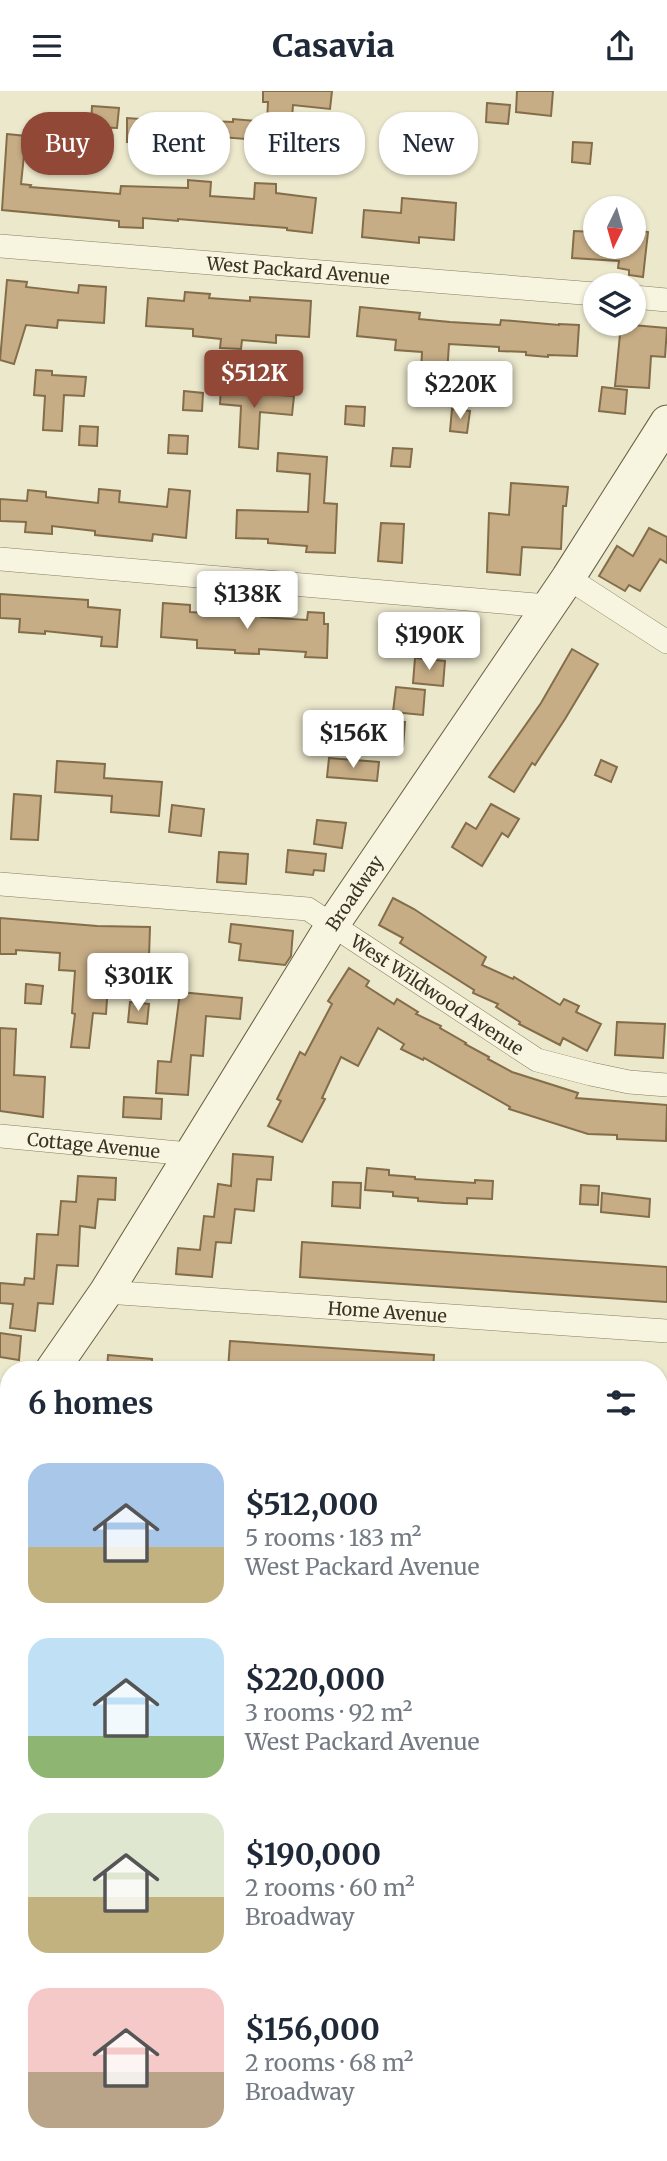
<!DOCTYPE html>
<html lang="en">
<head>
<meta charset="utf-8">
<style>
	:root { --surface:#fff; --page:#f2f2f3; --text:#1f2937; --muted:#747a83; --accent:#914837 }
	body { margin:0; font-family:Merriweather,serif; background:var(--page); color:var(--text); height:100vh; display:flex; flex-direction:column; font-size:26px; white-space:nowrap }
	* { box-sizing:border-box; margin:0 }
	p { font-size:23px; color:var(--muted) }
	.icon { flex:none; width:38px; height:38px; fill:none; stroke:currentColor; stroke-width:2; stroke-linecap:round; stroke-linejoin:round }
	.map { position:relative; flex:1; overflow:hidden }
	.details { position:absolute; left:0px; top:1270px; width:668px; height:800px; display:flex; flex-direction:column; background:var(--surface); border-radius:28px 28px 0 0; box-shadow:0 2px 5px #0004 }
	.details>* { flex:none }
	.guide { position:absolute; left:21px; top:21px; width:626px; height:63px; display:flex; gap:14px }
	.needle { width:46px; rotate:185deg }
	.fabs { position:absolute; left:583px; top:105px; display:grid; gap:14px }
	.fabs a { display:grid; place-items:center; width:63px; height:63px; border-radius:50%; background:var(--surface); box-shadow:0 2px 5px #0004; font-size:35px }
	.price { position:absolute; translate:-50% -60px; padding:0 16px; border-radius:7px; background:#fff; color:#222; font-size:23px; line-height:46px; filter:drop-shadow(0 2px 4px #0008) }
	.price::after { content:''; position:absolute; left:50%; top:42px; width:21px; height:16px; margin-left:-10px; background:inherit; clip-path:polygon(0 0,100% 0,50% 100%) }
	.price.active { background:var(--accent); color:#fff }
	ul { padding:0; list-style:none }
	li { display:flex; align-items:center; gap:21px; height:175px; padding:0 28px }
	li span { display:grid; place-items:center; flex:none; width:196px; height:140px; border-radius:21px; color:#555 }
	li>.icon { margin-inline-start:auto }
	span .icon { width:84px; height:84px; fill:#fffc; stroke-width:1 }
	li b { font-size:30px }
	h2 { display:flex; justify-content:space-between; align-items:center; height:84px; padding:0 28px; font-size:30px }
	.tag { padding:0 24px; border-radius:28px; background:var(--surface); box-shadow:0 2px 5px #0004; font-size:24px; line-height:63px }
	.tag.active { background:var(--accent); color:#fff }
	header { display:flex; justify-content:space-between; align-items:center; height:91px; padding:0 28px; background:var(--surface); font-size:32px; font-weight:800 }
	.map>svg:first-child { display:block }
</style>
</head>
<body>
<header><svg class="icon" aria-label="menu" viewBox="0 0 24 24"><path d="M4 6h16M4 12h16M4 18h16"/></svg>Casavia<svg class="icon" aria-label="share" viewBox="0 0 24 24"><path d="M12 15V3M7 8l5-5 5 5M5 13v7h14v-7"/></svg></header>
<div class="map">
<svg width="667" height="2070" viewBox="0 0 667 2070">
	<rect width="100%" height="100%" fill="#ebe8cc"/>
	<!-- building -->
	<g fill="#c6ad86" stroke="#846d49" stroke-width="2">
		<path d="M263,0H332L330,18L293,14L289,65L270,63L271,50L208,45V49L150,43V52L127,51V27L168,30V25L187,27V29L233,31V28L267,31L268,11H263Z"/>
		<path d="M517,0H553L551,25L516,21Z"/>
		<path d="M487,12L510,14L508,33L486,31Z"/>
		<path d="M92,15L119,17L117,37L91,36Z"/>
		<path d="M7,43L26,45L21,93L31,94L30,96L120,103L121,95L188,97V89L211,91L210,105L254,108L255,92L276,93V102L316,107L312,142L287,139V137L178,128V130L143,127V137L119,136V130L2,119Z"/>
		<path d="M573,51L592,52L590,73L572,71Z"/>
		<path d="M402,107L456,112L454,149L419,146V152L362,146L364,119L401,122Z"/>
		<path d="M635,139L648,141L643,186L629,184V179L618,177L619,170L572,167L574,140L595,141V156H634Z"/>
		<path d="M7,189L27,191L26,196L78,202L79,194L106,196L104,232L58,229L57,237L26,234L14,273L0,269Z"/>
		<path d="M185,201L210,203L209,207L250,210V206L311,210L309,246L276,244V252L242,249L241,258L220,257L221,248L193,245V238L146,235L148,207L184,210Z"/>
		<path d="M360,216L420,222L419,228L450,231L500,234L501,229L559,234V233L579,234L577,265L548,264V266L526,264V261L499,260V256L449,253L447,283L421,281L422,261L395,259L396,249L357,245Z"/>
		<path d="M621,233L667,237L665,266L651,265L649,297L615,295Z"/>
		<path d="M36,279L52,280V284L86,286L84,305L64,304L62,340L43,339L45,305L34,304Z"/>
		<path d="M221,295L262,298V303L294,305L292,324L260,321L258,358L239,356L241,315L220,313Z"/>
		<path d="M602,296L627,299L625,323L599,320Z"/>
		<path d="M184,300L203,302L202,320L183,319Z"/>
		<path d="M346,315L365,316L364,335L345,333Z"/>
		<path d="M452,318L470,320L467,342L450,340Z"/>
		<path d="M80,335L98,336L97,355L79,354Z"/>
		<path d="M169,344L188,345L187,363L168,362Z"/>
		<path d="M393,357L412,358L410,376L391,375Z"/>
		<path d="M278,362L327,366L324,412L337,413L335,462L306,461L307,455L268,452V448L236,447L237,419L308,421L310,383L277,380Z"/>
		<path d="M511,392L568,396L566,415H563L561,458L522,456L520,484L487,481L489,422L509,424Z"/>
		<path d="M99,398L120,400L119,411L167,416L169,398L190,400L186,447L153,443L152,450L95,444V440L52,435V443L25,441L26,431L0,430V408L27,410L28,399L46,401V406L98,412Z"/>
		<path d="M381,432L404,433L402,472L378,470Z"/>
		<path d="M649,437L667,446V472L660,468L640,500L629,494L625,500L599,485L617,455L633,465Z"/>
		<path d="M0,503L88,509V516L120,519L117,556L101,555L102,546L45,540V543L19,541L20,528L0,527Z"/>
		<path d="M163,512L190,514V521L237,524L238,518L261,519V526L307,529L308,521L324,522V533H328L327,567L305,566L306,561L259,558V563L235,562V559L197,557V549L161,546Z"/>
		<path d="M435,536L464,539L462,564L433,561Z"/>
		<path d="M572,558L598,573L565,628L535,674L532,672L514,701L489,686L541,612Z"/>
		<path d="M415,567L445,570L443,595L413,592Z"/>
		<path d="M396,596L425,599L423,624L393,621Z"/>
		<path d="M375,629L405,631L403,656L373,653Z"/>
		<path d="M329,667L379,671L377,690L327,686Z"/>
		<path d="M601,669L617,676L611,691L595,684Z"/>
		<path d="M57,670L105,673L104,687L162,691L159,725L111,721L112,705L55,701Z"/>
		<path d="M14,703L41,705L38,749L11,748Z"/>
		<path d="M491,713L519,728L508,746L502,742L482,775L452,756L466,732L476,738Z"/>
		<path d="M172,714L204,718L201,745L169,741Z"/>
		<path d="M317,729L346,732L342,757L314,753Z"/>
		<path d="M288,759L326,763L324,780L314,779L313,784L286,781Z"/>
		<path d="M219,761L248,763L246,793L217,791Z"/>
		<path d="M393,807L414,818L486,866L482,874L513,888L514,886L560,914L564,908L579,915L576,921L601,933L587,960L563,947L560,954L519,933L520,931L496,916L498,913L473,902L474,899L400,852L403,847L379,834Z"/>
		<path d="M0,827L97,835L150,836L149,866L116,864L114,880L109,879L106,923L93,922L89,957L71,956L75,923L72,922L75,880L59,879L60,862L16,859V863H0Z"/>
		<path d="M231,833L293,840L291,865L285,874L239,869L241,853L229,851Z"/>
		<path d="M349,877L369,890L366,895L394,913L397,908L418,921L416,923L441,935L440,937L466,952L465,953L489,966L488,968L512,981L578,1002L576,1007L667,1014L666,1050L617,1048V1044L588,1043L509,1018L510,1016L424,967L423,969L401,958L404,953L378,937L358,975L341,966L322,1007L325,1008L302,1051L268,1035L281,1010L277,1008L300,961L305,964L332,913L328,910Z"/>
		<path d="M26,893L43,895L41,913L25,912Z"/>
		<path d="M180,901L242,907L240,928L206,925L203,965L191,964L188,1004L156,1002L158,970L171,971Z"/>
		<path d="M130,911L149,913L147,933L128,931Z"/>
		<path d="M617,931L665,933L663,967L615,964Z"/>
		<path d="M0,937L16,938L14,984L45,986L43,1026L0,1020Z"/>
		<path d="M124,1006L162,1008L161,1028L123,1026Z"/>
		<path d="M233,1063L273,1066L271,1089L257,1088L254,1120L235,1118L231,1152L216,1151L212,1186L176,1183L178,1157L200,1159L204,1125L214,1126L218,1093L231,1095Z"/>
		<path d="M367,1077L389,1079V1084L415,1086V1088L475,1092V1089L493,1090L492,1108L467,1107V1113L444,1112L418,1110V1107L393,1105V1101L365,1099Z"/>
		<path d="M78,1085L116,1087L115,1109L98,1108L95,1137L80,1135L78,1175L57,1174L53,1213L38,1212L35,1240L10,1237L13,1213L0,1212V1192L24,1194L25,1187L34,1188L37,1143L58,1144L61,1110L76,1111Z"/>
		<path d="M333,1091L361,1092L360,1117L332,1115Z"/>
		<path d="M581,1094L599,1095L598,1114L580,1113Z"/>
		<path d="M602,1102L650,1108L649,1126L601,1121Z"/>
		<path d="M302,1151L667,1176V1211L300,1186Z"/>
		<path d="M0,1242L21,1245L19,1269L0,1266Z"/>
		<path d="M230,1250L434,1264L433,1279H228Z"/>
		<path d="M108,1264L152,1268V1279H107Z"/>
	</g>
	<g fill="none" stroke-linecap="round" stroke-linejoin="round">
		<!-- street casing -->
		<g stroke="#877d61" stroke-width="24">
			<g id="street">
				<path id="s1" d="M0,155L595,203"/>
				<path d="M634,206L667,209"/>
				<path d="M0,468L547,515"/>
				<path d="M568,487L667,551"/>
				<path id="s2" d="M0,793L308,818L537,969L591,983L629,991L667,994"/>
				<path id="s3" d="M0,1045L189,1063"/>
				<path id="s4" d="M106,1201L667,1240"/>
				<path d="M0,1513L9,1514"/>
				<path d="M660,1559H667"/>
				<path d="M0,2041H9"/>
				<path d="M324,2062L458,2070"/>
				<path d="M188,2070V2062"/>
			</g>
		</g>
		<!-- secondary casing -->
		<g stroke="#695e44" stroke-width="35">
			<g id="secondary">
				<path id="s5" d="M52,1279L106,1201L333,833L568,487L667,331"/>
				<path d="M0,1356L9,1344"/>
			</g>
		</g>
		<!-- street -->
		<use href="#street" stroke="#f7f4df" stroke-width="23"/>
		<!-- secondary -->
		<use href="#secondary" stroke="#f7f4df" stroke-width="33"/>
	</g>
	<g text-anchor="middle" dominant-baseline="central" stroke-width="6" stroke-linejoin="round" paint-order="stroke">
		<!-- street labels -->
		<g font-size="18" fill="#3a3223" stroke="#f3f1db">
			<text stroke="none"><textPath href="#s1" startOffset="299">West Packard Avenue</textPath></text>
			<text stroke="none"><textPath href="#s5" startOffset="565">Broadway</textPath></text>
			<text stroke="none"><textPath href="#s2" startOffset="464">West Wildwood Avenue</textPath></text>
			<text stroke="none"><textPath href="#s3" startOffset="94">Cottage Avenue</textPath></text>
			<text stroke="none"><textPath href="#s4" startOffset="282">Home Avenue</textPath></text>
		</g>
	</g>
</svg>
<div class="fabs">
<a><svg class="needle" viewBox="-14 -14 28 28"><path d="M0-13l5 13h-10z" fill="#e53935"/><path d="M0 13l5-13h-10z" fill="#747a83"/></svg></a>
<a><svg class="icon" aria-label="layers" viewBox="0 0 24 24"><path d="M12 4l9 5-9 5-9-5zM3 14l9 5 9-5"/></svg></a>
</div>
<b class="price active" style="left:254px;top:319px">$512K</b>
<b class="price" style="left:460px;top:330px">$220K</b>
<b class="price" style="left:247px;top:540px">$138K</b>
<b class="price" style="left:429px;top:581px">$190K</b>
<b class="price" style="left:353px;top:679px">$156K</b>
<b class="price" style="left:138px;top:922px">$301K</b>
<div class="guide">
<a class="tag active">Buy</a>
<a class="tag">Rent</a>
<a class="tag">Filters</a>
<a class="tag">New</a>
</div>
<section class="details">
<h2>6 homes<svg class="icon" aria-label="filters" viewBox="0 0 24 24"><path d="M4 7h16M4 17h16"/><circle cx="9" cy="7" r="2"/><circle cx="15" cy="17" r="2"/></svg></h2>
<ul>
<li><span style="background:linear-gradient(#a9c7e8 60%,#c2b280 0)"><svg class="icon" aria-label="home" viewBox="0 0 24 24"><path d="M3 11l9-7 9 7M6 9v11h12V9"/></svg></span><div><b>$512,000</b><p>5 rooms · 183 m²</p><p>West Packard Avenue</p></div></li>
<li><span style="background:linear-gradient(#bfe0f5 70%,#8fb573 0)"><svg class="icon" aria-label="home" viewBox="0 0 24 24"><path d="M3 11l9-7 9 7M6 9v11h12V9"/></svg></span><div><b>$220,000</b><p>3 rooms · 92 m²</p><p>West Packard Avenue</p></div></li>
<li><span style="background:linear-gradient(#dfe7d0 60%,#c2b280 0)"><svg class="icon" aria-label="home" viewBox="0 0 24 24"><path d="M3 11l9-7 9 7M6 9v11h12V9"/></svg></span><div><b>$190,000</b><p>2 rooms · 60 m²</p><p>Broadway</p></div></li>
<li><span style="background:linear-gradient(#f6c9c9 60%,#b9a48a 0)"><svg class="icon" aria-label="home" viewBox="0 0 24 24"><path d="M3 11l9-7 9 7M6 9v11h12V9"/></svg></span><div><b>$156,000</b><p>2 rooms · 68 m²</p><p>Broadway</p></div></li>
</ul>
</section>
</div>
</body>
</html>
